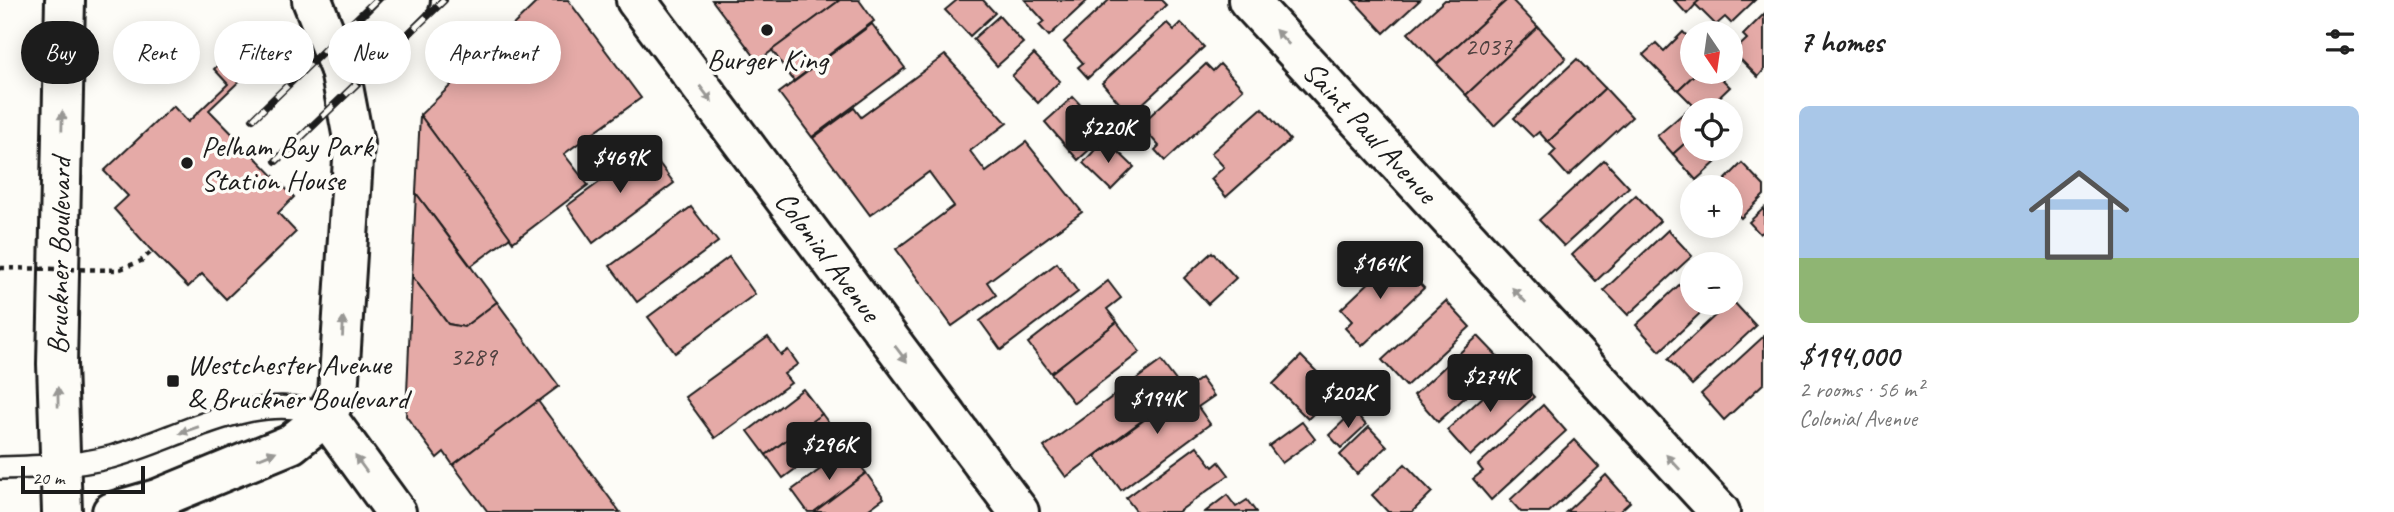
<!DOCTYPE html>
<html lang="en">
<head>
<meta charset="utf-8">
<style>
	:root { --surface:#fff; --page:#f6f6f6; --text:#222; --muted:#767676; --accent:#1c1c1c }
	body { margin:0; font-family:Caveat,sans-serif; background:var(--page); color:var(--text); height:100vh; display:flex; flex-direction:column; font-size:26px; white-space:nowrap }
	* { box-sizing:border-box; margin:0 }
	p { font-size:23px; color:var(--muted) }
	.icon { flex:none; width:38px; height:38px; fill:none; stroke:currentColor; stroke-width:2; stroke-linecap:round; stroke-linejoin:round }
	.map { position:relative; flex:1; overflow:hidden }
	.sheet { display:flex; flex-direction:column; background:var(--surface); width:630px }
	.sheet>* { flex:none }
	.hud { position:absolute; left:21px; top:21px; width:665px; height:63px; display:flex; gap:14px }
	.needle { width:46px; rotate:167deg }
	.fabs { position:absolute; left:1680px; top:21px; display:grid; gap:14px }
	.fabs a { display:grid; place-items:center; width:63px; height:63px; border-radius:50%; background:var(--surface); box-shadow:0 4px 18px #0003; font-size:35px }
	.scale { position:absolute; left:21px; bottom:18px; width:124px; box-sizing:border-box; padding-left:7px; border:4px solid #1c1c1c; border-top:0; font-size:19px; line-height:24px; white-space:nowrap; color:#1c1c1c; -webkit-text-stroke:5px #fdfcf7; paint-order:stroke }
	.price { position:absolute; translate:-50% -60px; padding:0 16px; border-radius:7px; background:var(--accent); color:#fff; font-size:23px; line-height:46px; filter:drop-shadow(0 2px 4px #0008) }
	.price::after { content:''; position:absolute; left:50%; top:42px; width:21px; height:16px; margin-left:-10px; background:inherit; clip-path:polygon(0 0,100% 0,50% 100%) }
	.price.on { background:#222; color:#fff }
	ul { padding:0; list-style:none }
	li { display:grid; align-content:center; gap:14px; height:371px; padding:0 35px }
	li span { display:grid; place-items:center; height:217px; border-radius:10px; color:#555 }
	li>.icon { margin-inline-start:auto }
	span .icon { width:126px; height:126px; fill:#fffc; stroke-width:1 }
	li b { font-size:30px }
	h2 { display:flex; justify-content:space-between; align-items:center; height:84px; padding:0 35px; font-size:30px }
	.pill { padding:0 24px; border-radius:32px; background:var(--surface); box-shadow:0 4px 18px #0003; font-size:24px; line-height:63px }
	.pill.on { background:var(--accent); color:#fff }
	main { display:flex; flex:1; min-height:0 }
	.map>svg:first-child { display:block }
</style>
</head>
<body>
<main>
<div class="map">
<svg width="1764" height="512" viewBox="0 0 1764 512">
	<rect width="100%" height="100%" fill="#fdfcf7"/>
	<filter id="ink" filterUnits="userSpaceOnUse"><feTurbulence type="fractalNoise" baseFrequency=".0143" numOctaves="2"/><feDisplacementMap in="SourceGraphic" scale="14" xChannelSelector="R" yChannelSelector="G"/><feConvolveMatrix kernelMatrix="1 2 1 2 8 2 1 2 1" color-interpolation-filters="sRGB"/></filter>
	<g filter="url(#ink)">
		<!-- building -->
		<g fill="#e5aaa7" stroke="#1c1c1c" stroke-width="2">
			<path d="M539,0H568L641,98L564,154L588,185L513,242L420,115Z"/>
			<path d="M712,0H840L758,61Z"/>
			<path d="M840,0H859L874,21L794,81L772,50Z"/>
			<path d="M957,0H983L995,13L970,36L945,10Z"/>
			<path d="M1025,0H1088L1049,36L1039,25L1044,21Z"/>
			<path d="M1109,0H1161L1166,5L1088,78L1078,67L1083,63L1064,42Z"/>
			<path d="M1353,0H1420L1384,33Z"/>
			<path d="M1445,0H1507L1437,64L1408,33Z"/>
			<path d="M1507,0H1512L1538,27L1466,95L1437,64Z"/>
			<path d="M1674,0H1700L1687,14Z"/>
			<path d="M1700,0H1755L1731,23L1725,17L1716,25L1695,4Z"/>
			<path d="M1764,14V70L1758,77L1733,52L1747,39L1743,35Z"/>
			<path d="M999,16L1023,43L997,66L973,39Z"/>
			<path d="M1167,23L1174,30L1181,23L1204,47L1126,119L1117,108L1121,105L1102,83Z"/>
			<path d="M872,24L905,68L812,137L779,93Z"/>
			<path d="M1538,27L1566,58L1494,126L1466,95Z"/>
			<path d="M253,31L272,50L209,110L294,197L278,213L296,232L226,299L202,274L188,287L152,251L114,209L128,196L104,171L173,106L188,122L228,84L214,69Z"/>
			<path d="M1683,32L1692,41V72H1697L1678,90L1643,55L1656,43L1664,51Z"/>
			<path d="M1034,54L1060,81L1038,103L1012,76Z"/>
			<path d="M945,55L1007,123L970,151L986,172L1026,142L1082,212L987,282L996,295L952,326L896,249L954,206L929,172L870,215L813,138L854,108L861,117Z"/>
			<path d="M1577,59L1605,88L1548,142L1539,132L1533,137L1514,118Z"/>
			<path d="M1206,64L1213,71L1220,64L1243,89L1165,161L1155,150L1159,146L1140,125Z"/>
			<path d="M1697,72H1715L1730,87L1706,110H1698L1678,90Z"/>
			<path d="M1605,88L1632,117L1568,176L1550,156L1556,150L1548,142Z"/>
			<path d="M1073,97L1098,124L1080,140L1089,150L1078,160L1045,122Z"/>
			<path d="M1692,106L1695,110H1692V137L1673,154L1657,136Z"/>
			<path d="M1262,108L1290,140L1226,197L1211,179L1224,167L1211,153Z"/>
			<path d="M420,115L510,237L471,266L416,193Z"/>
			<path d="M1692,137V149H1721L1726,153L1696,180L1673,154Z"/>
			<path d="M1105,139L1134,167L1111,190L1083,163Z"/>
			<path d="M647,147L674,183L593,243L567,206Z"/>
			<path d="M1604,160L1629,187L1564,246L1539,220Z"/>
			<path d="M1742,163L1764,186V195L1741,218L1731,207V187H1718Z"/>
			<path d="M416,193L497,302L464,327L448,324L412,276Z"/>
			<path d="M1636,195L1660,221L1596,281L1572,255Z"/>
			<path d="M691,207L718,242L637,302L610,266Z"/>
			<path d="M1764,208V231L1760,234L1749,222Z"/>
			<path d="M1668,230L1692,256L1628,315L1604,290Z"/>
			<path d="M1212,252L1236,278L1208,304L1184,278Z"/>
			<path d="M729,257L755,294L675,353L648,317Z"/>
			<path d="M1395,258L1424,288L1362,346L1345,328L1352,321L1341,309Z"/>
			<path d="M1057,263L1078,292L1001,350L980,321Z"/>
			<path d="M1692,273V303H1711L1660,351L1636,325Z"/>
			<path d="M412,276L448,324L464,327L497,302L559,386L453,465L444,452L437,458L406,416Z"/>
			<path d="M1108,281L1121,298L1107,309L1117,322L1051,373L1028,343Z"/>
			<path d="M1732,300L1756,326L1692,385L1668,359Z"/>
			<path d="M1446,301L1470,327L1406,386L1382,360Z"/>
			<path d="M1117,322L1140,352L1074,403L1051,373Z"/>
			<path d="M1478,336L1503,362L1438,422L1414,395Z"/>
			<path d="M1764,336V383L1724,420L1701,394Z"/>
			<path d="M768,337L781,355L788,350L798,364L784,374L791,383L715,438L685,397Z"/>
			<path d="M1301,356L1336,391L1308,419L1273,384Z"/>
			<path d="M1161,361L1183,390L1066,477L1044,447Z"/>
			<path d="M1511,371L1534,397L1470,456L1447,430Z"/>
			<path d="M1201,378L1214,396L1198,407L1210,424L1121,490L1095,456Z"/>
			<path d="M803,389L822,414L766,455L748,431Z"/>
			<path d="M538,401L620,512H488L453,465Z"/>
			<path d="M1543,405L1566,431L1491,500L1473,479L1483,471L1478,465Z"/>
			<path d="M1354,411L1366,425L1341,448L1329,435Z"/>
			<path d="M822,414L839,437L783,478L766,455Z"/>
			<path d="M1302,422L1315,439L1282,463L1269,446Z"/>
			<path d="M1369,427L1387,446L1357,474L1340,455Z"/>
			<path d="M1574,440L1599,467L1549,512H1521L1510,500Z"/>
			<path d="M1197,446L1213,467L1219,462L1229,475L1178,512H1137L1126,498Z"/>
			<path d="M848,449L866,473L814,512H808L792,490Z"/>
			<path d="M1405,464L1432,492L1412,512H1388L1372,495Z"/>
			<path d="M866,473L884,498L865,512H814Z"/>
			<path d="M1606,475L1630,502L1619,512H1566Z"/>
			<path d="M1227,495L1236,507L1247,500L1256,512H1205Z"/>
		</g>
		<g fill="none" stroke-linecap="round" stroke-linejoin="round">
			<!-- service casing -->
			<g stroke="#1c1c1c" stroke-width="26">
				<path id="service" d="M0,468C37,467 75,466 111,457C177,440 259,386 326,416"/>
			</g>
			<!-- minor casing -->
			<g stroke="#1c1c1c" stroke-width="44">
				<g id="minor">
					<path d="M636,0L1019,512"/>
					<path d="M1248,0L1720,512"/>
					<path d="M326,416L396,512"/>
				</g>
			</g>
			<!-- secondary casing -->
			<g stroke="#1c1c1c" stroke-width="44">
				<g id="secondary">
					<path d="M340,70L410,0"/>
					<path d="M62,512L57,364L65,0"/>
					<path d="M112,512L157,499L291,444L326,416L338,394L354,144L340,70L312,0"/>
				</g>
			</g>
			<!-- service -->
			<use href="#service" stroke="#fdfcf7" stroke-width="21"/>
			<!-- minor -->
			<use href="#minor" stroke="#fdfcf7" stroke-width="38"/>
			<!-- secondary -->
			<use href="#secondary" stroke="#fdfcf7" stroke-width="38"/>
			<!-- rail casing -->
			<g stroke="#1c1c1c" stroke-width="8">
				<g id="rail">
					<path d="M253,119L376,0"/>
					<path d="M276,161L444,0"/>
				</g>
			</g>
			<!-- rail -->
			<use href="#rail" stroke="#fdfcf7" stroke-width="5" stroke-dasharray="16" stroke-linecap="butt"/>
			<!-- path-bridge -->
			<path stroke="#1c1c1c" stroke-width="4.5" stroke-dasharray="5 5" stroke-linecap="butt" d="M0,268L118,270L141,261L152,251"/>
		</g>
		<!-- one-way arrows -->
		<defs><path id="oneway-solid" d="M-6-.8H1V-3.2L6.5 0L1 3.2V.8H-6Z" transform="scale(1.75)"/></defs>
		<g fill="#989794">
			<use href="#oneway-solid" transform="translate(1282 37) rotate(-133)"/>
			<use href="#oneway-solid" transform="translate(706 94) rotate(53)"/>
			<use href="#oneway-solid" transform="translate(62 121) rotate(-89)"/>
			<use href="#oneway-solid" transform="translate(1519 295) rotate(-133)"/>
			<use href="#oneway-solid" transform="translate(343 327) rotate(-87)"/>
			<use href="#oneway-solid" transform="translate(901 354) rotate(53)"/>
			<use href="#oneway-solid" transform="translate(58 397) rotate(-91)"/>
			<use href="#oneway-solid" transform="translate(189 430) rotate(161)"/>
			<use href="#oneway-solid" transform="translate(267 455) rotate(-22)"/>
			<use href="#oneway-solid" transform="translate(1673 462) rotate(-133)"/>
			<use href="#oneway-solid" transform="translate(361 464) rotate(-126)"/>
		</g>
	</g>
	<!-- markers -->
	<g fill="#1c1c1c" stroke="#fdfcf7" stroke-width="2.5">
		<circle cx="767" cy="30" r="7"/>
		<circle cx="187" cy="163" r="7"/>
		<rect x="166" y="374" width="14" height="14" rx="3.5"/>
	</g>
	<g text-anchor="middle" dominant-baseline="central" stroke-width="7" stroke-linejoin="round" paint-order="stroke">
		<!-- number labels -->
		<g font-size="26" fill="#4e403f">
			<text x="1488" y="46">2037</text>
			<text x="473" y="356">3289</text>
		</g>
		<!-- poi labels -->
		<g font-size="30" fill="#1c1c1c" stroke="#fdfcf7" text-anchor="start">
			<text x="767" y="59" text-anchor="middle">Burger King</text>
			<text x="201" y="146">Pelham Bay Park<tspan x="201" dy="34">Station House</tspan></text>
			<text x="187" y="364">Westchester Avenue<tspan x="187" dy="34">&amp; Bruckner Boulevard</tspan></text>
		</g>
		<!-- street labels -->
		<g font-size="30" fill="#1c1c1c" stroke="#fdfcf7">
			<text transform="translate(1370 132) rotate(47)">Saint Paul Avenue</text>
			<text transform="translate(59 256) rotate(-89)">Bruckner Boulevard</text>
			<text transform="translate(828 256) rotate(53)">Colonial Avenue</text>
		</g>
	</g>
</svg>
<div class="fabs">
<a><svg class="needle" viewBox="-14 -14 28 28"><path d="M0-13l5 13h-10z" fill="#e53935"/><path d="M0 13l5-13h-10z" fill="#767676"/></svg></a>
<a><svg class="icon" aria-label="locate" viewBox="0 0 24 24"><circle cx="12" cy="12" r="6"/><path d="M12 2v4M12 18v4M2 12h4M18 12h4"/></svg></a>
<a>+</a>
<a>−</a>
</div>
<div class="scale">20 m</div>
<b class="price" style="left:1108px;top:165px">$220K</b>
<b class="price" style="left:620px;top:195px">$469K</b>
<b class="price" style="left:1380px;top:301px">$164K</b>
<b class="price" style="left:1490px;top:414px">$274K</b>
<b class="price" style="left:1348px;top:430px">$202K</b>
<b class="price on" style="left:1157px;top:436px">$194K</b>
<b class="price" style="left:829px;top:482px">$296K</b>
<div class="hud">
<a class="pill on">Buy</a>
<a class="pill">Rent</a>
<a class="pill">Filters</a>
<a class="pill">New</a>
<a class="pill">Apartment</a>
</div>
</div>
<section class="sheet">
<h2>7 homes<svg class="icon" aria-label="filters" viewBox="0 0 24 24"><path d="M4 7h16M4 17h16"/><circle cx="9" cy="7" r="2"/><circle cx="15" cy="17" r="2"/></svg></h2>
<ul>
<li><span style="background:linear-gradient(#a9c7e8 70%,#8fb573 0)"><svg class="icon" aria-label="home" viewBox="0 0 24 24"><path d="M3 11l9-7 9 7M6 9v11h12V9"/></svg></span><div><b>$194,000</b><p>2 rooms · 56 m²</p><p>Colonial Avenue</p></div></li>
</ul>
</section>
</main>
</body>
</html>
